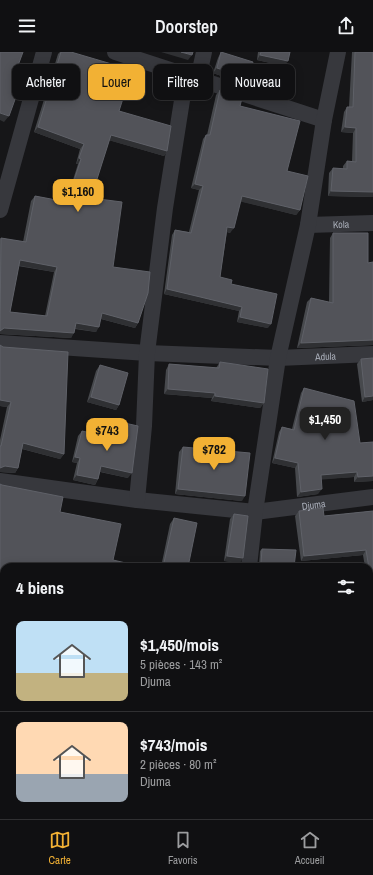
<!DOCTYPE html>
<html lang="fr">
<head>
<meta charset="utf-8">
<style>
	:root { --surface:#101012; --page:#19191b; --text:#f1f3f6; --muted:#9c9d9f; --line:#303032; --accent:#f2b134 }
	body { margin:0; font-family:"Archivo Narrow",sans-serif; background:var(--page); color:var(--text); height:100vh; display:flex; flex-direction:column; font-size:15px; white-space:nowrap }
	* { box-sizing:border-box; margin:0 }
	p { font-size:13px; color:var(--muted) }
	.icon { flex:none; width:22px; height:22px; fill:none; stroke:currentColor; stroke-width:2; stroke-linecap:round; stroke-linejoin:round }
	.map { position:relative; flex:1; overflow:hidden }
	.sheet { position:absolute; left:0px; top:511px; width:373px; height:256px; display:flex; flex-direction:column; background:var(--surface); border-radius:12px 12px 0 0; box-shadow:0 2px 10px #0003,0 0 0 1px var(--line) }
	.sheet>* { flex:none }
	.banner { position:absolute; left:12px; top:12px; width:349px; height:36px; display:flex; gap:8px }
	.price { position:absolute; translate:-50% -34px; padding:0 9px; border-radius:8px; background:var(--accent); color:#111; font-size:13px; line-height:26px; filter:drop-shadow(0 1px 2px #0008) }
	.price::after { content:''; position:absolute; left:50%; top:24px; width:12px; height:9px; margin-left:-6px; background:inherit; clip-path:polygon(0 0,100% 0,50% 100%) }
	.price.on { background:#222; color:#fff }
	ul { padding:0; list-style:none }
	li { display:flex; align-items:center; gap:12px; height:100px; padding:0 16px }
	li+li { border-top:1px solid var(--line) }
	li span { display:grid; place-items:center; flex:none; width:112px; height:80px; border-radius:8px; color:#555 }
	li>.icon { margin-inline-start:auto }
	span .icon { width:48px; height:48px; fill:#fffc; stroke-width:1 }
	li b { font-size:17px }
	h2 { display:flex; justify-content:space-between; align-items:center; height:48px; padding:0 16px; font-size:17px }
	.pill { padding:0 14px; border-radius:8px; background:var(--surface); box-shadow:0 2px 10px #0003,0 0 0 1px var(--line); font-size:14px; line-height:36px }
	.pill.on { background:var(--accent); color:#111 }
	header { display:flex; justify-content:space-between; align-items:center; height:52px; padding:0 16px; background:var(--surface); font-size:18px; font-weight:600 }
	.tabs { display:flex; justify-content:space-around; align-items:center; height:56px; border-top:1px solid var(--line); background:var(--surface); font-size:11px; color:var(--muted) }
	.tabs a { display:grid; justify-items:center; gap:2px }
	.tabs .on { color:var(--accent) }
	.map>svg:first-child { display:block }
</style>
</head>
<body>
<header><svg class="icon" aria-label="menu" viewBox="0 0 24 24"><path d="M4 6h16M4 12h16M4 18h16"/></svg>Doorstep<svg class="icon" aria-label="share" viewBox="0 0 24 24"><path d="M12 15V3M7 8l5-5 5 5M5 13v7h14v-7"/></svg></header>
<div class="map">
<svg width="373" height="767" viewBox="0 0 373 767">
	<rect width="100%" height="100%" fill="#161618"/>
	<g fill="none" stroke-linecap="round" stroke-linejoin="round">
		<!-- street -->
		<g stroke="#37383d" stroke-width="16">
			<path d="M115,0L324,68"/>
			<path d="M198,27L204,0"/>
			<path d="M0,158L44,0"/>
			<path id="s1" d="M308,173L373,171"/>
			<path id="s2" d="M0,291L147,301L278,306L373,302"/>
			<path id="s3" d="M0,429L137,448L255,460L373,445"/>
			<path d="M137,448L144,374L147,301L165,156L186,23"/>
			<path d="M249,515L255,460L278,306L308,173L324,68L338,0"/>
			<path d="M369,587L373,586"/>
			<path d="M369,757L373,756"/>
			<path d="M207,767L208,763"/>
			<path d="M320,767L341,763"/>
		</g>
	</g>
	<!-- wall -->
	<g fill="#47494d" fill-rule="evenodd">
		<path d="M60,0H71L119,59L167,99L164,104L109,88L91,146L113,215L138,271L135,276L101,267L96,280L75,277L71,286L0,282V187L1,186L23,190L31,149L35,144L66,150L78,112H76L80,97L34,80L58,2ZM18,214L54,220L45,264L10,260Z"/>
		<path d="M221,0L248,27L244,32L213,21L218,6Z"/>
		<path d="M258,0H290L284,14L257,8Z"/>
		<path d="M352,0H373V145L328,144L329,121L333,116L343,117V114L347,109H352L353,81L341,80L344,60L347,55H349Z"/>
		<path d="M220,38L240,54L287,119L300,158L296,163L240,149L230,181L227,180L220,225L231,232L268,276L237,270L239,259L164,242L172,183L175,178L189,180L199,138L191,136L203,87L206,83H207L216,43Z"/>
		<path d="M333,181L368,211L373,210V293L297,296L307,250L311,246L329,250L330,186Z"/>
		<path d="M0,293L64,402L60,407L22,397L18,416L15,421L0,420V388L7,355L0,354Z"/>
		<path d="M361,307L373,348L362,350L357,312Z"/>
		<path d="M220,310L264,351L260,356L211,349L212,346L164,342L166,318L169,312L216,316Z"/>
		<path d="M100,313L119,353L116,358L87,350L96,319Z"/>
		<path d="M304,336L360,391L373,390V429L354,430V425L321,427L318,442L297,445L295,416L272,411L279,380L282,375L292,377L301,341Z"/>
		<path d="M120,370L128,426L100,420L98,427L95,433L73,428L77,411L72,410L78,384L82,379L115,387L117,376Z"/>
		<path d="M183,395L242,449L175,442L179,400Z"/>
		<path d="M299,459L324,464L373,459V532L369,533V515H365L363,503L301,509L295,464Z"/>
		<path d="M234,462L240,511L224,509L230,467Z"/>
		<path d="M174,466L188,515H161L170,472Z"/>
		<path d="M262,497L294,515H264L259,514L260,499Z"/>
		<path d="M4,586V656L0,655V603Z"/>
		<path d="M70,763H184L183,767H77Z"/>
	</g>
	<!-- shaded-wall -->
	<g fill="#2f3033">
		<path d="M161,0H181L192,3L188,8Z"/>
		<path d="M260,3L288,9L284,14L257,8Z"/>
		<path d="M217,16L248,27L244,32L213,21Z"/>
		<path d="M0,61L9,64L4,70L0,68Z"/>
		<path d="M38,75L84,92L80,97L34,80Z"/>
		<path d="M345,75L356,76L353,81L341,80Z"/>
		<path d="M111,83L167,99L164,104L108,88Z"/>
		<path d="M79,106L81,107L78,112H76Z"/>
		<path d="M195,132L203,134L199,138L191,136Z"/>
		<path d="M331,139L373,140V145L328,144Z"/>
		<path d="M242,144L300,158L296,163L238,149Z"/>
		<path d="M227,175L234,176L230,181L224,179Z"/>
		<path d="M20,208L57,215L54,220L16,213Z"/>
		<path d="M167,237L242,255L239,259L164,242Z"/>
		<path d="M102,261L138,271L135,276L98,266Z"/>
		<path d="M240,265L271,272L268,276L237,270Z"/>
		<path d="M76,271L99,275L96,280L73,276Z"/>
		<path d="M4,276L74,281L71,286L0,282V279Z"/>
		<path d="M373,288V293L297,296L301,291Z"/>
		<path d="M168,337L215,341L212,346L164,342Z"/>
		<path d="M215,344L264,351L260,356L211,349Z"/>
		<path d="M373,344V348L362,350L365,345Z"/>
		<path d="M91,345L119,353L116,358L87,350Z"/>
		<path d="M0,348L11,350L7,355L0,354Z"/>
		<path d="M23,391L64,402L60,407L19,396Z"/>
		<path d="M75,405L80,406L77,411L72,410Z"/>
		<path d="M275,406L298,411L295,416L272,411Z"/>
		<path d="M5,414L18,416L15,421L0,420V416Z"/>
		<path d="M101,414L132,421L128,426L97,419Z"/>
		<path d="M357,420L354,425L317,428L321,423Z"/>
		<path d="M77,423L98,427L95,433L73,428Z"/>
		<path d="M373,424V429L354,430L358,425Z"/>
		<path d="M178,437L245,444L242,449L175,442Z"/>
		<path d="M322,437L318,442L297,445L301,440Z"/>
		<path d="M366,498L363,503L301,509L304,504Z"/>
		<path d="M227,504L243,506L240,511L224,509Z"/>
		<path d="M261,511L271,513L270,515L259,514Z"/>
		<path d="M371,528H373V532L369,533V531Z"/>
		<path d="M0,565L4,566V568L1,572L0,571Z"/>
		<path d="M0,649L4,650V656L0,655Z"/>
		<path d="M373,718V722L369,723V719Z"/>
	</g>
	<!-- building -->
	<g fill="#525359" stroke="#5f6168" fill-rule="evenodd">
		<path d="M0,0H23L13,27L21,31L9,64L0,61Z"/>
		<path d="M61,0H71L132,18L119,59L171,74L167,99L111,83L91,146L122,150L113,215L150,220L148,241L138,271L102,261L99,275L76,271L74,281L4,276L0,279L1,186L26,190L35,144L67,150L81,107L79,106L84,92L38,75ZM20,208L57,215L47,264L10,260Z"/>
		<path d="M181,0H193L192,3Z"/>
		<path d="M221,0L253,10L248,27L217,16Z"/>
		<path d="M261,0H290L288,9L260,3Z"/>
		<path d="M355,0H373V140L331,139L333,116L347,117V109L356,110V76L345,75L347,55H353Z"/>
		<path d="M220,38L242,46L240,54L300,69L287,119L308,124L300,158L242,144L234,176L227,175L220,225L232,228L231,232L277,242L271,272L240,265L242,255L167,237L175,178L191,181L203,134L195,132L206,83H210Z"/>
		<path d="M333,181H368V211L373,210V288L301,291L311,246L333,251Z"/>
		<path d="M0,293L3,295L68,300L64,402L23,391L18,416L5,414L0,416V394H1L11,350L0,348Z"/>
		<path d="M373,306V344L365,345L361,307Z"/>
		<path d="M220,310L268,317L264,351L215,344V341L168,337L169,312L219,316Z"/>
		<path d="M100,313L128,321L119,353L91,345Z"/>
		<path d="M304,336L354,349L360,391L373,390V424L358,425L357,420L321,423L322,437L301,440L298,411L275,406L282,375L294,378Z"/>
		<path d="M120,370L138,374L132,421L101,414L98,427L77,423L80,406L75,405L82,379L117,387Z"/>
		<path d="M183,395L250,401L245,444L178,437Z"/>
		<path d="M0,432L2,433L63,445L60,460L121,472L113,508L143,515H4V566L0,565Z"/>
		<path d="M323,456L324,464L373,459V528H371L366,498L304,504L299,459Z"/>
		<path d="M234,462L248,464L243,506L227,504Z"/>
		<path d="M174,466L197,471L188,515H163Z"/>
		<path d="M262,497L296,498L294,515H271V513L261,511Z"/>
		<path d="M4,596V650L0,649V607H1Z"/>
		<path d="M373,607V718L369,719V608Z"/>
		<path d="M0,728L4,729V763H20L18,767H0Z"/>
		<path d="M83,763H184L183,767H91Z"/>
	</g>
	<g text-anchor="middle" dominant-baseline="central" stroke-width="4" stroke-linejoin="round" paint-order="stroke">
		<!-- street labels -->
		<g font-size="10" fill="#a8adb8" stroke="#111113">
			<text stroke="none"><textPath href="#s1" startOffset="33">Kola</textPath></text>
			<text stroke="none"><textPath href="#s2" startOffset="326">Adula</textPath></text>
			<text stroke="none"><textPath href="#s3" startOffset="316">Djuma</textPath></text>
		</g>
	</g>
</svg>
<b class="price" style="left:78px;top:161px">$1,160</b>
<b class="price on" style="left:325px;top:389px">$1,450</b>
<b class="price" style="left:107px;top:400px">$743</b>
<b class="price" style="left:214px;top:419px">$782</b>
<div class="banner">
<a class="pill">Acheter</a>
<a class="pill on">Louer</a>
<a class="pill">Filtres</a>
<a class="pill">Nouveau</a>
</div>
<section class="sheet">
<h2>4 biens<svg class="icon" aria-label="filters" viewBox="0 0 24 24"><path d="M4 7h16M4 17h16"/><circle cx="9" cy="7" r="2"/><circle cx="15" cy="17" r="2"/></svg></h2>
<ul>
<li><span style="background:linear-gradient(#bfe0f5 65%,#c2b280 0)"><svg class="icon" aria-label="home" viewBox="0 0 24 24"><path d="M3 11l9-7 9 7M6 9v11h12V9"/></svg></span><div><b>$1,450/mois</b><p>5 pièces · 143 m²</p><p>Djuma</p></div></li>
<li><span style="background:linear-gradient(#ffd9b3 65%,#9aa5b1 0)"><svg class="icon" aria-label="home" viewBox="0 0 24 24"><path d="M3 11l9-7 9 7M6 9v11h12V9"/></svg></span><div><b>$743/mois</b><p>2 pièces · 80 m²</p><p>Djuma</p></div></li>
</ul>
</section>
</div>
<nav class="tabs">
<a class="on"><svg class="icon" aria-label="map" viewBox="0 0 24 24"><path d="M3 6l6-2 6 2 6-2v14l-6 2-6-2-6 2zM9 4v14M15 6v14"/></svg>Carte</a>
<a><svg class="icon" aria-label="saved" viewBox="0 0 24 24"><path d="M7 4h10v16l-5-4-5 4z"/></svg>Favoris</a>
<a><svg class="icon" aria-label="home" viewBox="0 0 24 24"><path d="M3 11l9-7 9 7M6 9v11h12V9"/></svg>Accueil</a>
</nav>
</body>
</html>
